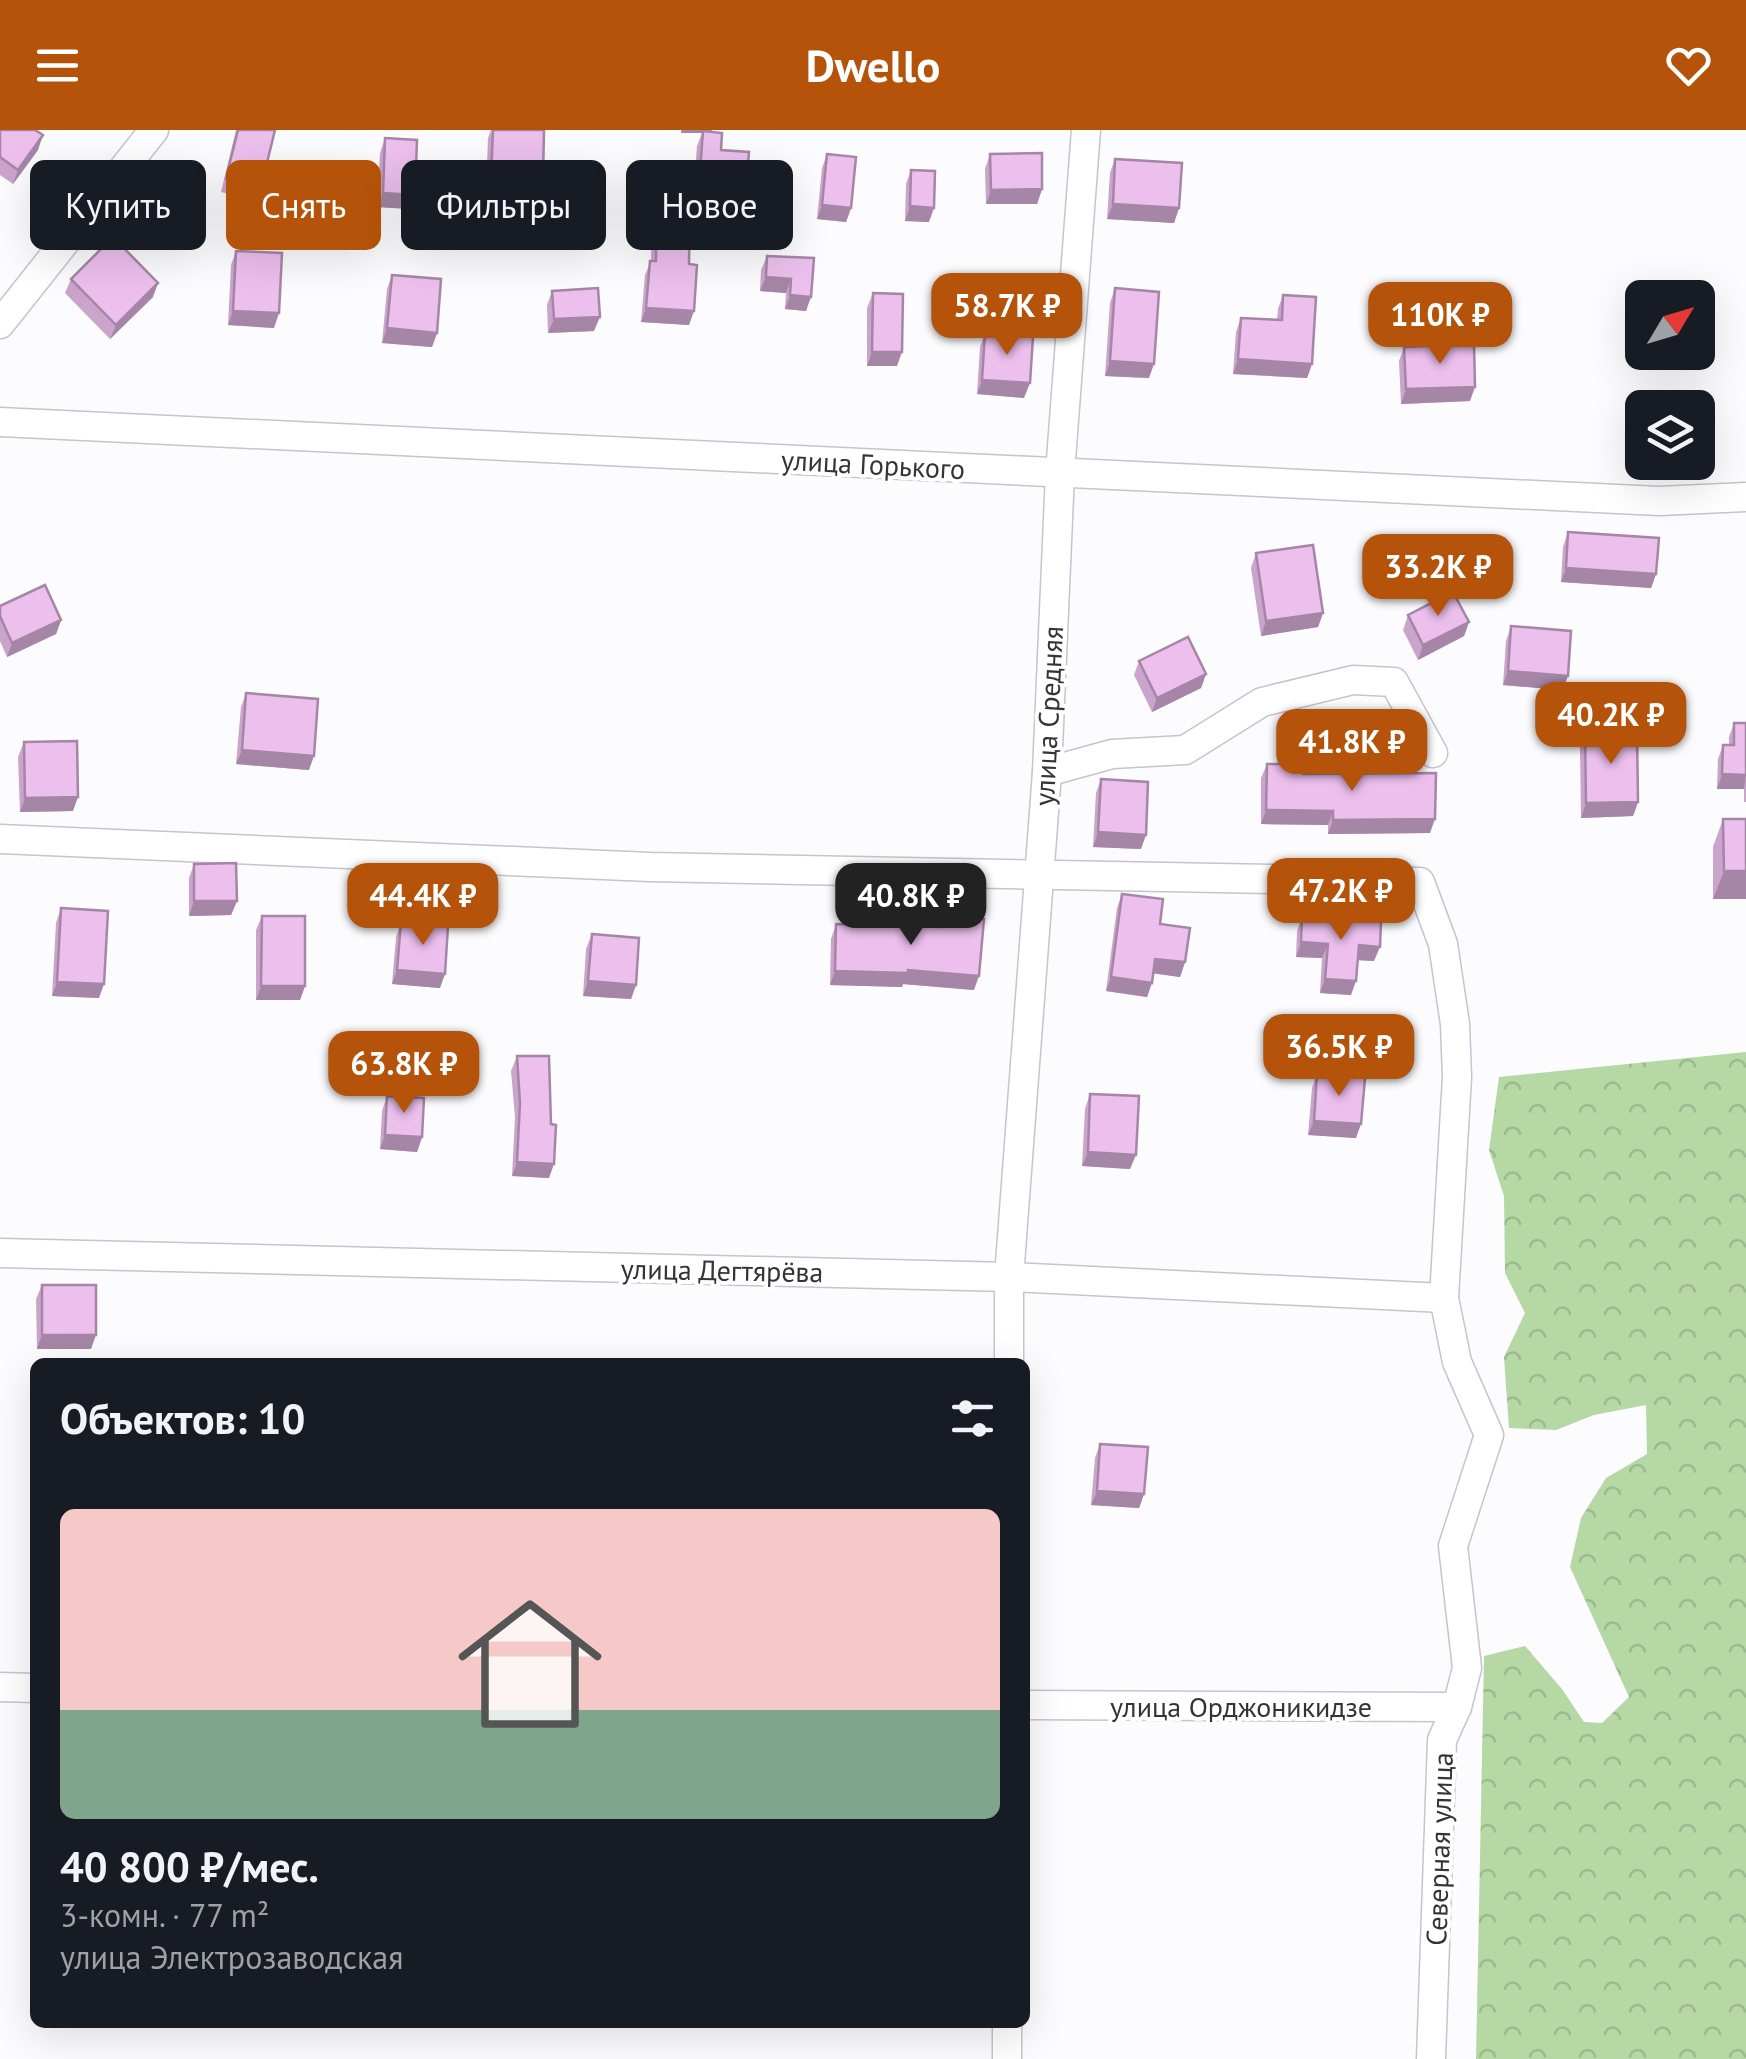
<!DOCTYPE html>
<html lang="ru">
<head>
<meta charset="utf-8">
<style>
	:root { --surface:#171b24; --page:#242831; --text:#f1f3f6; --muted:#9ea1a6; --accent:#b45309 }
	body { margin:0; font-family:"PT Sans",sans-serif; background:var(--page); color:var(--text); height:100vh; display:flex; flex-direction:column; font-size:38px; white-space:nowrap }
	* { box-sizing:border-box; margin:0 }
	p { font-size:32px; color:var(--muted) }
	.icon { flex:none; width:55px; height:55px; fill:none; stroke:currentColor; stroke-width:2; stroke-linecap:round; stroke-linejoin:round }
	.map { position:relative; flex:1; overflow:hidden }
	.side { position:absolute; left:30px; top:1228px; width:1000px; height:670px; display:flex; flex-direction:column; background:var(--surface); border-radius:15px; box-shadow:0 10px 40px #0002 }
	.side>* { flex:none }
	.banner { position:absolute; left:30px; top:30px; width:1000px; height:90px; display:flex; gap:20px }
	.needle { width:65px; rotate:52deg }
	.controls { position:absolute; left:1625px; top:150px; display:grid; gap:20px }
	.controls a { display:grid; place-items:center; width:90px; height:90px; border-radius:15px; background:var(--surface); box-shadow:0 10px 40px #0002; font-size:50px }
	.price { position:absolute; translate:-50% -85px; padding:0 22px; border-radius:20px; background:var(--accent); color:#fff; font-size:32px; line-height:65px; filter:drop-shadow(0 2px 5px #0008) }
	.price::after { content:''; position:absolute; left:50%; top:60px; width:30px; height:22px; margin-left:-15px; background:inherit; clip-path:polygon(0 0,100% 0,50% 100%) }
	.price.selected { background:#222; color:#fff }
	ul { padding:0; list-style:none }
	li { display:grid; align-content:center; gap:20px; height:530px; padding:0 30px }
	li span { display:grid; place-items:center; height:310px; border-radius:15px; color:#555 }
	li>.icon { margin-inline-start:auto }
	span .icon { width:180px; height:180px; fill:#fffc; stroke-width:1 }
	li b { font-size:42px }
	h2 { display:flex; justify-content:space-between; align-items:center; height:120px; padding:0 30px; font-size:42px }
	.pill { padding:0 35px; border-radius:15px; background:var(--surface); box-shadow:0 10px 40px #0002; font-size:35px; line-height:90px }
	.pill.selected { background:var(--accent); color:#fff }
	header { display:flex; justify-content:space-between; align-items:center; height:130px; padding:0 30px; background:var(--accent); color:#fff; font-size:45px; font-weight:800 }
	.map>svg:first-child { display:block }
</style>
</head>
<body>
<header><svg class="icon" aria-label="menu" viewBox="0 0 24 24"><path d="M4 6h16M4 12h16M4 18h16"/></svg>Dwello<svg class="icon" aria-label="heart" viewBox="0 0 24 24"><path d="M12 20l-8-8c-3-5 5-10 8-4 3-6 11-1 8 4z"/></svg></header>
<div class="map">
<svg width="1746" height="1929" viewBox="0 0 1746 1929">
	<defs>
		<pattern id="forest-crowns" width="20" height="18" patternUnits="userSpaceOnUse" patternTransform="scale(2.5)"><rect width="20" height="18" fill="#b5d8a5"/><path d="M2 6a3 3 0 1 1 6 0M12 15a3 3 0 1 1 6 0" fill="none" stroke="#9cba8f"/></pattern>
	</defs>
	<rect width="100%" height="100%" fill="#fcfbfe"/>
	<!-- forest -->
	<path fill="url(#forest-crowns)" d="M1746,922V1929H1476L1484,1526L1525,1516L1562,1559L1584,1592L1602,1593L1629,1567L1570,1437L1581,1388L1606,1348L1647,1324L1646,1275L1594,1285L1556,1300L1509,1298L1504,1227L1525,1183L1505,1143L1504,1066L1489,1020L1499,947Z"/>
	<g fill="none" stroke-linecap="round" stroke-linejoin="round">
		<!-- street casing -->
		<g stroke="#c7c3d0" stroke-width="31">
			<g id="street">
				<path d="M0,194L154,0"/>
				<path d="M0,292L1659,371L1746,367"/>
				<path d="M1047,642L1112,624L1185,620L1262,572L1353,550L1394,552L1433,623"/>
				<path d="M0,709L650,737L1420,752L1443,814L1455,894L1457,947L1444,1168L1457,1232L1489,1305L1453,1416L1467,1538L1457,1577L1442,1610L1431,1929"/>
				<path d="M0,1123L1009,1147L1444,1168"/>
				<path d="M1009,1232V1147L1047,642L1060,343L1086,0"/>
				<path d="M0,1557L35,1558"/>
				<path d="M1025,1575L1457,1577"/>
				<path d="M1007,1892V1929"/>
			</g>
		</g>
		<!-- street -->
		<use href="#street" stroke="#fff" stroke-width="28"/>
	</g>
	<!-- wall -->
	<g fill="#cba4cc">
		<path d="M0,0L38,20L13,54L0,45Z"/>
		<path d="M236,0H275L261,57L256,71L221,62Z"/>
		<path d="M491,0H544L543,49L537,63L486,61L488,8Z"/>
		<path d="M681,0H712L711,2L742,61L717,59L713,71L693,69L697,16L702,3H681Z"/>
		<path d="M385,8L415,65L410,79L377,77L380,23Z"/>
		<path d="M827,24L851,78L846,92L817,89L822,38Z"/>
		<path d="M990,24L1042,59L1037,74H986L985,39Z"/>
		<path d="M1115,29L1179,78L1174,93L1107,89L1110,43Z"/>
		<path d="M911,40L929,92L905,91L906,54Z"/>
		<path d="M657,65L689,134V195L641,192L645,145L651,131L652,79Z"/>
		<path d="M236,121L274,198L228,195L231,135Z"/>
		<path d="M767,126L814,128L806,181L785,179L786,163L760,161L761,140Z"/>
		<path d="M392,145L437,203L432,217L382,213L387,159Z"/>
		<path d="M71,149L153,167L110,209L65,163Z"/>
		<path d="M1115,158L1149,248L1105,246L1110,173Z"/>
		<path d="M552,161L594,201L548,203L547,175Z"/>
		<path d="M873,163L897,236H867V178Z"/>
		<path d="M1283,165L1312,234L1307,248L1233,244L1236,202L1241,188L1277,190L1278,179Z"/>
		<path d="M985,203L1024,268L977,264L980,217Z"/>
		<path d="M1404,217L1470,271L1401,274L1399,231Z"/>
		<path d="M1568,402L1656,444L1651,458L1561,452L1563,417Z"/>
		<path d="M1256,423L1323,483L1318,497L1261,506L1251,438Z"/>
		<path d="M0,476L61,490L56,504L7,527L0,511Z"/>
		<path d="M1408,485L1469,492L1464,506L1418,530L1403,500Z"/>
		<path d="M1511,496L1563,560L1503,555L1506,511Z"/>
		<path d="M1139,531L1206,544L1201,558L1152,582L1134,545Z"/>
		<path d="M246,563L309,640L236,634L241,577Z"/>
		<path d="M1734,593H1746V672H1744V659H1717L1718,629L1723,615H1729V607Z"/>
		<path d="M1585,601L1638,672L1633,686L1581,688L1580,615Z"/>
		<path d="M24,612L73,681L20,682L18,627Z"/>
		<path d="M1267,634L1303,644L1430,703L1328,704V695L1261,694V648Z"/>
		<path d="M1101,649L1141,719L1093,717L1096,663Z"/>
		<path d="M1723,689H1746V769H1713V717Z"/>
		<path d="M194,734L237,771L231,785L189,786V748Z"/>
		<path d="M1122,764L1160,794L1185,832L1180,847L1154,843L1147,867L1106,861L1117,778Z"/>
		<path d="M61,778L99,868L52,866L56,793Z"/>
		<path d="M262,786L305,856L300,870H256V800Z"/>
		<path d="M943,786L974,860L903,854L902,857L830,855L831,809L836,794L939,797Z"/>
		<path d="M1302,787L1374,831L1358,830L1351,865L1320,863L1322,828L1296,827L1297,801Z"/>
		<path d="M401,793L440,858L392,854L396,807Z"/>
		<path d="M592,804L636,855L631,869L583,866L586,819Z"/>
		<path d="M517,926L549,1048L512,1046L515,987L511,941Z"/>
		<path d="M1317,944L1356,1008L1308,1005L1312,958Z"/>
		<path d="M1090,964L1130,1039L1082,1036L1085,979Z"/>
		<path d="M387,966L422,1007L417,1022L380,1019L382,981Z"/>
		<path d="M42,1155L91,1219H37L36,1169Z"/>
		<path d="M1100,1314L1144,1364L1139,1378L1091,1375L1095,1328Z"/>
	</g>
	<!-- shaded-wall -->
	<g fill="#a586a6">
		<path d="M682,0H712L711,3H681Z"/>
		<path d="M43,5L38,20L13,54L18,40Z"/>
		<path d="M719,44L747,46L742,61L717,59L713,71L693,69L699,55Z"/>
		<path d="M491,47L543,49L537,63L486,61Z"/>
		<path d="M1042,59L1037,74H986L991,60Z"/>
		<path d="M383,63L415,65L410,79L377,77Z"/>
		<path d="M1113,74L1179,78L1174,93L1107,89Z"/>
		<path d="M822,75L851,78L846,92L817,89Z"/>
		<path d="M910,76L934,78L929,92L905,91Z"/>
		<path d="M766,147L791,149L786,163L760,161Z"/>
		<path d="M158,153L153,167L110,209L116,195Z"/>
		<path d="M790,165L811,167L806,181L785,179Z"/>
		<path d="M646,178L694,181L689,195L641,192Z"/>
		<path d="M233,181L279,183L274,198L228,195Z"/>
		<path d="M600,187L594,201L548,203L554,189Z"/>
		<path d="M387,198L437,203L432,217L382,213Z"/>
		<path d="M872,222H902L897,236H867Z"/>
		<path d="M1238,229L1312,234L1307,248L1233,244Z"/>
		<path d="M1110,231L1154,234L1149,248L1105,246Z"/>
		<path d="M982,250L1030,253L1024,268L977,264Z"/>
		<path d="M1475,257L1470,271L1401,274L1406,259Z"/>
		<path d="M1566,438L1656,444L1651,458L1561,452Z"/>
		<path d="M1323,483L1318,497L1261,506L1266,491Z"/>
		<path d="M61,490L56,504L7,527L12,513Z"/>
		<path d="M1469,492L1464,506L1418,530L1423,515Z"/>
		<path d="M1508,541L1568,546L1563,560L1503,555Z"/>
		<path d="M1206,544L1201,558L1152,582L1157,568Z"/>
		<path d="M242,620L314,626L309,640L236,634Z"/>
		<path d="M1722,644L1746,645L1744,659H1717Z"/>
		<path d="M78,667L73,681L20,682L25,668Z"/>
		<path d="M1638,672L1633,686L1581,688L1586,673Z"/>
		<path d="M1266,680L1333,681L1328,695L1261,694Z"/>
		<path d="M1435,689L1430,703L1328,704L1333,690Z"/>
		<path d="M1098,702L1146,705L1141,719L1093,717Z"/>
		<path d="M1724,741H1746V769H1713Z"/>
		<path d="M194,771H237L231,785L189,786Z"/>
		<path d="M1301,812L1328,814L1322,828L1296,827Z"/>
		<path d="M1359,815L1380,817L1374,831L1354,830Z"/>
		<path d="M1155,829L1185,832L1180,847L1150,843Z"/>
		<path d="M397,840L445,844L440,858L392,854Z"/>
		<path d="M908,840L979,846L974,860L903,854L902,857L830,855L835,841Z"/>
		<path d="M1111,847L1152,853L1147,867L1106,861Z"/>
		<path d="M1325,849L1356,851L1351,865L1320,863Z"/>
		<path d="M588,851L636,855L631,869L583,866Z"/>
		<path d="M57,852L104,854L99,868L52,866Z"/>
		<path d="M261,856H305L300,870H256Z"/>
		<path d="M1314,991L1361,994L1356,1008L1308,1005Z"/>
		<path d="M385,1005L422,1007L417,1022L380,1019Z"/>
		<path d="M1088,1022L1136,1025L1130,1039L1082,1036Z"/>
		<path d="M517,1032L554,1034L549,1048L512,1046Z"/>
		<path d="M42,1205H96L91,1219H37Z"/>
		<path d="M1097,1361L1144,1364L1139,1378L1091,1375Z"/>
		<path d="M745,1892H798L744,1894Z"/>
	</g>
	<!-- building -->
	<g fill="#ecbfed" stroke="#a586a6" stroke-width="2.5">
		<path d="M0,0H35L43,5L18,40L0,27Z"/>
		<path d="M238,0H275L261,57L226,48Z"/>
		<path d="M493,0H544L543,49L491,47Z"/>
		<path d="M703,1L722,3L721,20L749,22L747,46L719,44L718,57L699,55Z"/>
		<path d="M385,8L417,10L415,65L383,63Z"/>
		<path d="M1042,23V59L991,60L990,24Z"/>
		<path d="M827,24L856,27L851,78L822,75Z"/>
		<path d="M1115,29L1182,33L1179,78L1113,74Z"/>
		<path d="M911,40L935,41L934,78L910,76Z"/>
		<path d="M657,65L690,66L689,134L697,135L694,181L646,178L650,131H656Z"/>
		<path d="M113,107L158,153L116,195L71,149Z"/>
		<path d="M236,121L282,123L279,183L233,181Z"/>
		<path d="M767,126L814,128L811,167L790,165L791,149L766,147Z"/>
		<path d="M392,145L441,149L437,203L387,198Z"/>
		<path d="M598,158L600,187L554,189L552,161Z"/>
		<path d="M1115,158L1159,162L1154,234L1110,231Z"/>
		<path d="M873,163L903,164L902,222H872Z"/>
		<path d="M1283,165L1316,167L1312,234L1238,229L1241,188L1282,190Z"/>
		<path d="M985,203L1033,207L1030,253L982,250Z"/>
		<path d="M1474,214L1475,257L1406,259L1404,217Z"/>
		<path d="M1568,402L1659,408L1656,444L1566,438Z"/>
		<path d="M1313,415L1323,483L1266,491L1256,423Z"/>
		<path d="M45,455L61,490L12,513L0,486V476Z"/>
		<path d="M1453,462L1469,492L1423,515L1408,485Z"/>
		<path d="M1511,496L1571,501L1568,546L1508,541Z"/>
		<path d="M1188,507L1206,544L1157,568L1139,531Z"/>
		<path d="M246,563L318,569L314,626L242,620Z"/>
		<path d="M1734,593H1746V645L1722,644L1723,615H1734Z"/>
		<path d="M1637,600L1638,672L1586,673L1585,601Z"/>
		<path d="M77,611L78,667L25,668L24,612Z"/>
		<path d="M1267,634H1303V644L1436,643L1435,689L1333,690V681L1266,680Z"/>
		<path d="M1101,649L1148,652L1146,705L1098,702Z"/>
		<path d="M1723,689H1746V741H1724Z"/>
		<path d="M236,733L237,771H194V734Z"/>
		<path d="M1122,764L1163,769L1160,794L1190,798L1185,832L1155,829L1152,853L1111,847Z"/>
		<path d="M61,778L108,781L104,854L57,852Z"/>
		<path d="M262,786H305V856H261Z"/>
		<path d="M943,786L984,789L979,846L908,840V843L835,841L836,794L942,797Z"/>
		<path d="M1302,787L1381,792L1380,817L1359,815L1356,851L1325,849L1328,814L1301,812Z"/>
		<path d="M401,793L448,796L445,844L397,840Z"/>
		<path d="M592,804L639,808L636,855L588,851Z"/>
		<path d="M517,926H549L551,994L556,995L554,1034L517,1032L520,973Z"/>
		<path d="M1317,944L1365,948L1361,994L1314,991Z"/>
		<path d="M1090,964L1139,966L1136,1025L1088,1022Z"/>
		<path d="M387,966L424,968L422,1007L385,1005Z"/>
		<rect x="42" y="1155" width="54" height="50"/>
		<path d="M1100,1314L1148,1317L1144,1364L1097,1361Z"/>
	</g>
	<g text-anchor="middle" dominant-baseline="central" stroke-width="8" stroke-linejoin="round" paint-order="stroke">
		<!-- street labels -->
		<g font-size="28" fill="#343338" stroke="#fff">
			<text transform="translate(873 334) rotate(3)">улица Горького</text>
			<text transform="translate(1048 586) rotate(-87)">улица Средняя</text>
			<text transform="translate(722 1140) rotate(1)">улица Дегтярёва</text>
			<text x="1241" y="1576">улица Орджоникидзе</text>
			<text transform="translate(1439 1719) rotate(-88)">Северная улица</text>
		</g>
	</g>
</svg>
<div class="controls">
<a><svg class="needle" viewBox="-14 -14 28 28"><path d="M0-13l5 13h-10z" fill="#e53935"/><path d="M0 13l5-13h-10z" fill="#9ea1a6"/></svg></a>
<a><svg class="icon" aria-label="layers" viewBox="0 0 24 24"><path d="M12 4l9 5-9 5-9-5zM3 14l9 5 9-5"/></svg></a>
</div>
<b class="price" style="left:1007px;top:228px">58.7K ₽</b>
<b class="price" style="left:1440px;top:237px">110K ₽</b>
<b class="price" style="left:1438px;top:489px">33.2K ₽</b>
<b class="price" style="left:1611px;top:637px">40.2K ₽</b>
<b class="price" style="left:1352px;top:664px">41.8K ₽</b>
<b class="price" style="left:1341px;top:813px">47.2K ₽</b>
<b class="price" style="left:423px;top:818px">44.4K ₽</b>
<b class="price selected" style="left:911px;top:818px">40.8K ₽</b>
<b class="price" style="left:1339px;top:969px">36.5K ₽</b>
<b class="price" style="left:404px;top:986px">63.8K ₽</b>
<div class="banner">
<a class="pill">Купить</a>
<a class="pill selected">Снять</a>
<a class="pill">Фильтры</a>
<a class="pill">Новое</a>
</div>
<section class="side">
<h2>Объектов: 10<svg class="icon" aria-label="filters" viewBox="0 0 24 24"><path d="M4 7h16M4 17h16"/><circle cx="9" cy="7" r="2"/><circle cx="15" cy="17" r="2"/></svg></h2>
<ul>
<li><span style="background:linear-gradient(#f6c9c9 65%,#7fa58c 0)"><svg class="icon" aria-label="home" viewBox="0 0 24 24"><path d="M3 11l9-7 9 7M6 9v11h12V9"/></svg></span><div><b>40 800 ₽/мес.</b><p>3-комн. · 77 m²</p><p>улица Электрозаводская</p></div></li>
</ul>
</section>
</div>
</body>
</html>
